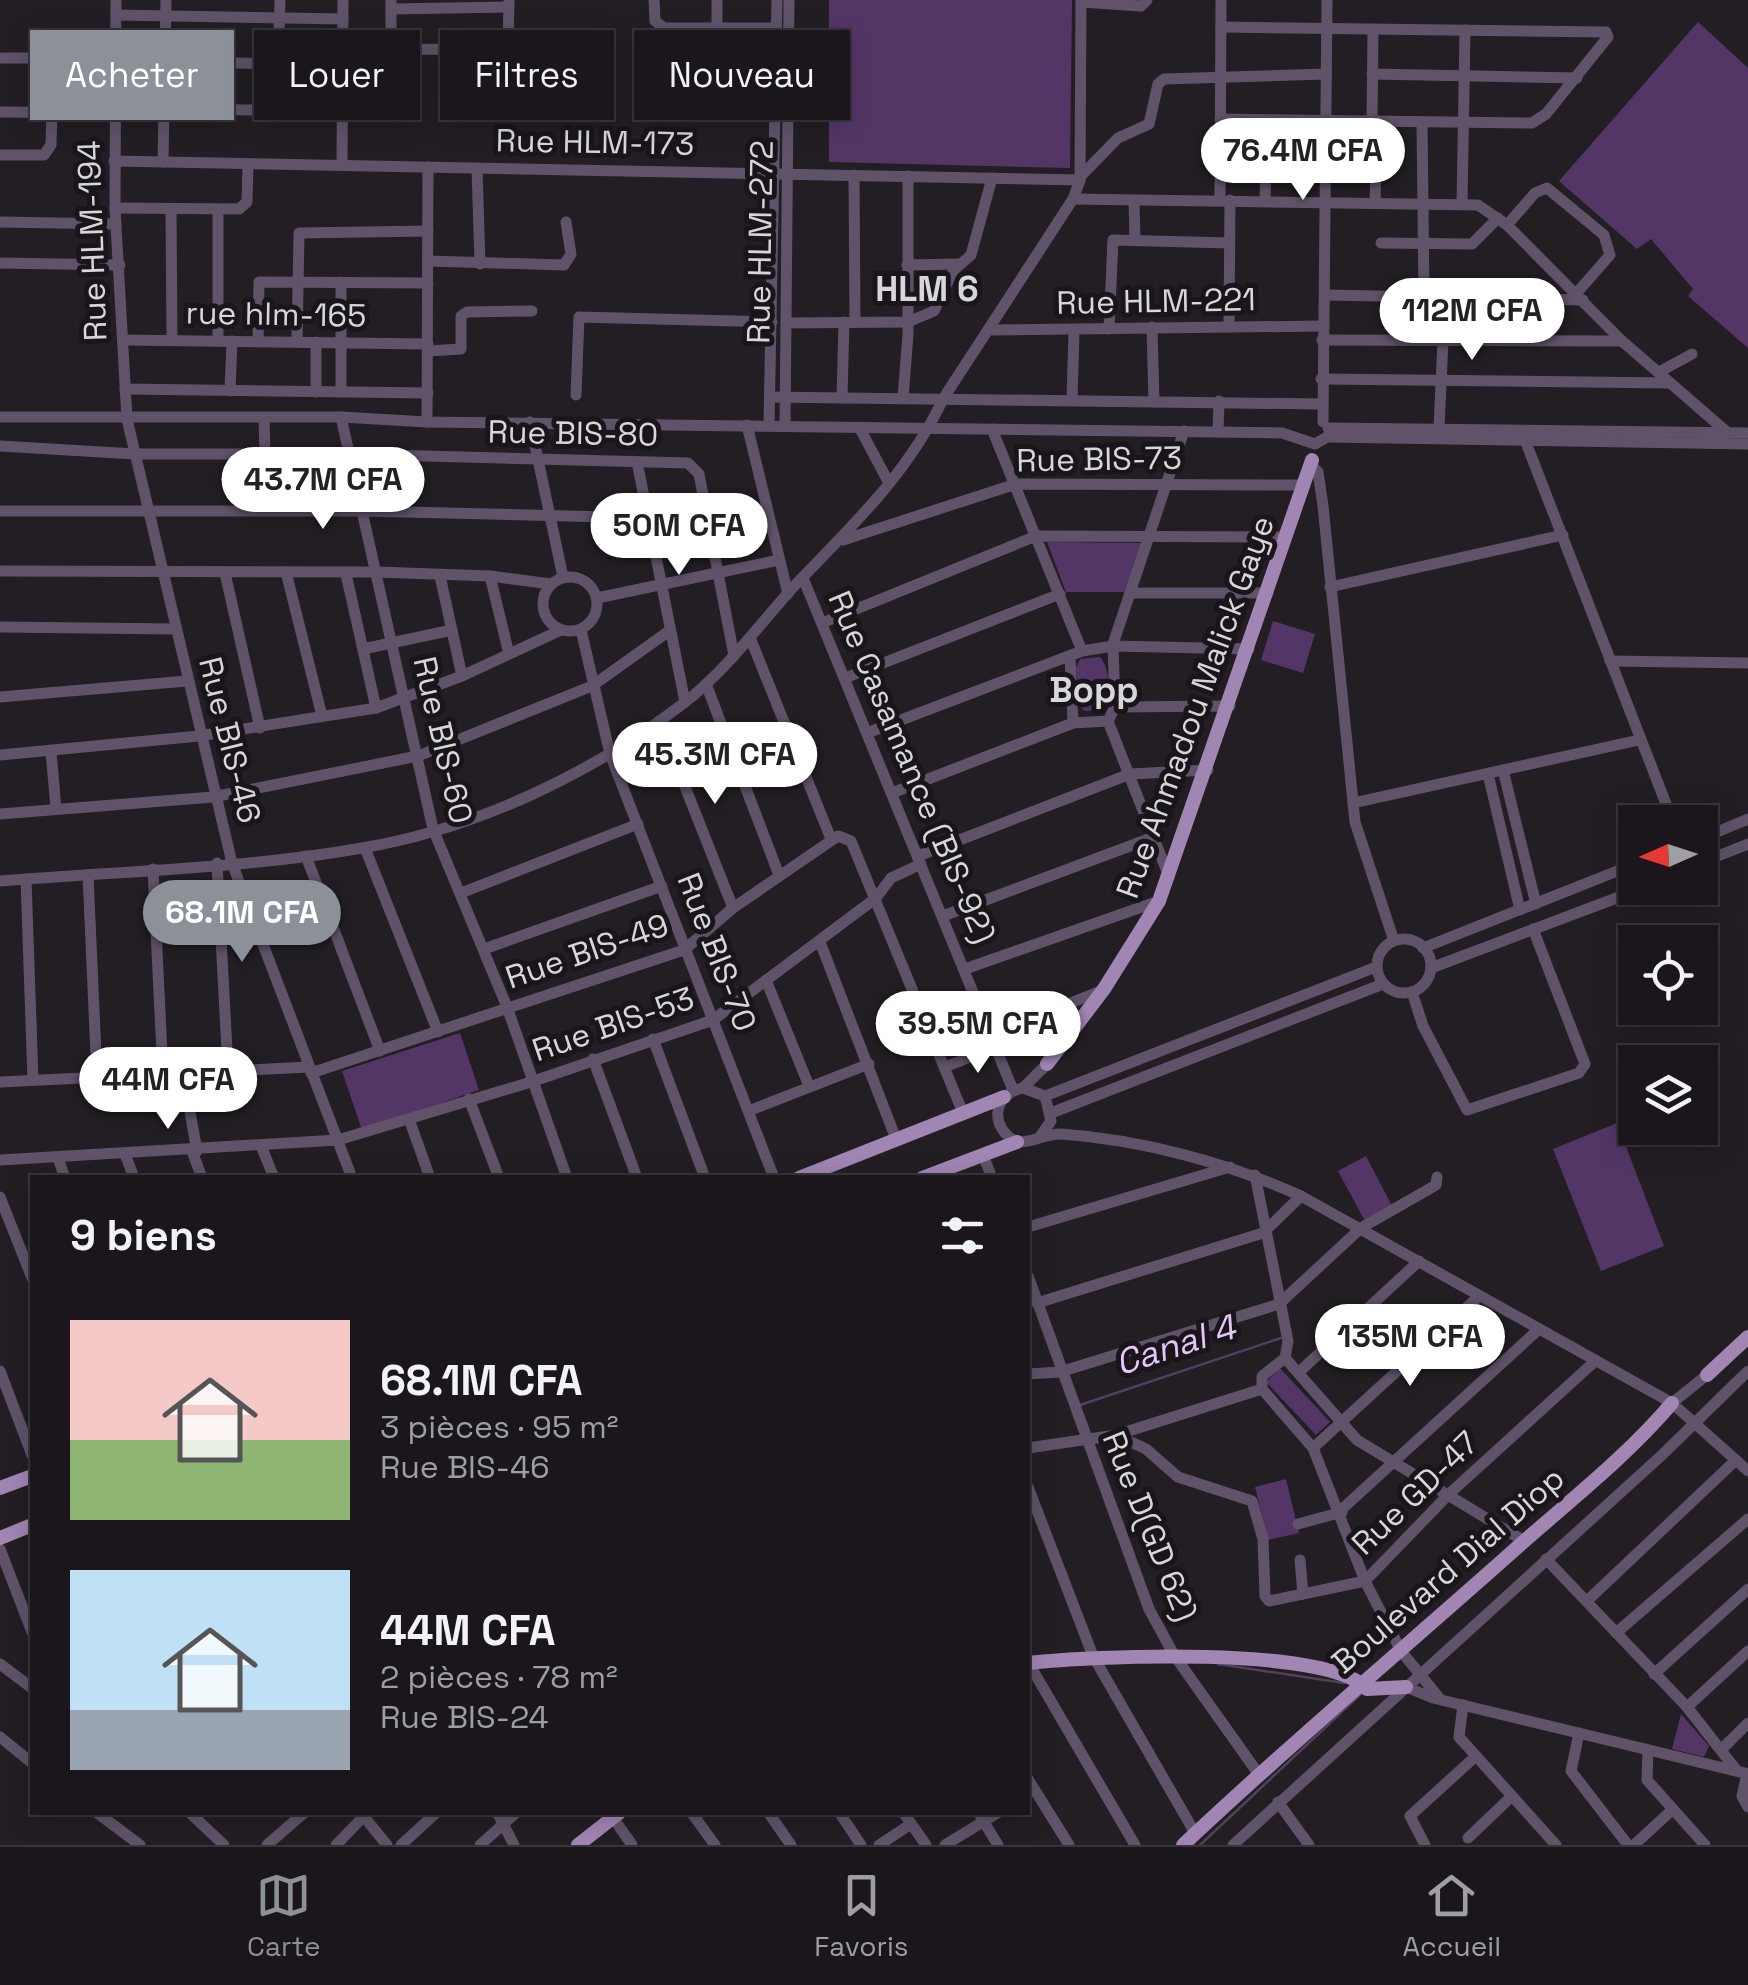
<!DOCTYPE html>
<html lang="fr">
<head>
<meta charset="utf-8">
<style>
	:root { --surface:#1a161b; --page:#272328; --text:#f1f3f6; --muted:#9f9fa3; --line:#38353a; --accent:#8c9099 }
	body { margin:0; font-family:"Space Grotesk",sans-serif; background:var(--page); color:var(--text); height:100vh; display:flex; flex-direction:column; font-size:38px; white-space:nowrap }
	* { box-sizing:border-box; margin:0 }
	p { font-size:32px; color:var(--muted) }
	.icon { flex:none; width:55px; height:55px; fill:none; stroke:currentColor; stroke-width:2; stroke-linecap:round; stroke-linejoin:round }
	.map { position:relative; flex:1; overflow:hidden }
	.drawer { position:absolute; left:30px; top:1175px; width:1000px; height:640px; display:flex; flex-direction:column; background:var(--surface); border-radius:0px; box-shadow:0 5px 25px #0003,0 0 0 2px var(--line) }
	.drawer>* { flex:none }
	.guide { position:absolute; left:30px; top:30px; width:1000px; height:90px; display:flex; gap:20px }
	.needle { width:65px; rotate:267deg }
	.buttons { position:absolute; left:1618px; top:805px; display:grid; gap:20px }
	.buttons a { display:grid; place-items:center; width:100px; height:100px; border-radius:0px; background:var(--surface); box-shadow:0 5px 25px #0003,0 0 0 2px var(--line); font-size:50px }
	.price { position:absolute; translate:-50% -85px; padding:0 22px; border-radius:35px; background:#fff; color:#222; font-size:32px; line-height:65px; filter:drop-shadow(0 2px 5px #0008) }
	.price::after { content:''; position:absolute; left:50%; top:60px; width:30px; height:22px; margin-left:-15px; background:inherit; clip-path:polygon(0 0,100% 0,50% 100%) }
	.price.active { background:var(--accent); color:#fff }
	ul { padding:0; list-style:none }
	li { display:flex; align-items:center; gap:30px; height:250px; padding:0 40px }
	li span { display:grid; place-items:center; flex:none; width:280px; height:200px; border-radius:0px; color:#555 }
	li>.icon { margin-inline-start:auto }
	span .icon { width:120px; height:120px; fill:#fffc; stroke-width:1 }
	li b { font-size:42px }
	h2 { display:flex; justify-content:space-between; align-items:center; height:120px; padding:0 40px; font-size:42px }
	.chip { padding:0 35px; border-radius:0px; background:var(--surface); box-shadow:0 5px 25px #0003,0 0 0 2px var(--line); font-size:35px; line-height:90px }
	.chip.active { background:var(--accent); color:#fff }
	.menu { display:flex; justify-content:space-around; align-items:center; height:140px; border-top:2px solid var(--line); background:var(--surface); font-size:28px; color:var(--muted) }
	.menu a { display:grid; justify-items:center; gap:5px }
	.menu .active { color:var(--accent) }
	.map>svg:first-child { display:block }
</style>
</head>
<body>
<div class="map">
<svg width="1748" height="1845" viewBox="0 0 1748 1845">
	<rect width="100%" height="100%" fill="#221e24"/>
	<!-- green -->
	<g fill="#543666">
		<path d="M829,0H1072L1070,168L829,162Z"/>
		<path d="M1698,22L1748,68V348L1688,296L1693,289L1651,239L1637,249L1559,181Z"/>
		<path d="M1047,542L1142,543L1125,592H1066Z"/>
		<path d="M1273,621L1315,634L1303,673L1261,660Z"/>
		<path d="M1100,657C1110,668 1112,698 1104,710L1085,711L1079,706L1076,668L1080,659Z"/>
		<path d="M460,1033L479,1090L362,1130L342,1071Z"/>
		<path d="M1617,1123L1664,1246L1601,1271L1553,1149Z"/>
		<path d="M1366,1156L1392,1206L1365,1221L1338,1171Z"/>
		<path d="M1280,1368L1330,1422L1316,1435L1266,1382Z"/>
		<path d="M1286,1479L1299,1533L1268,1540L1255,1487Z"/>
		<path d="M1681,1714L1709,1746L1704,1757L1672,1749Z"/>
	</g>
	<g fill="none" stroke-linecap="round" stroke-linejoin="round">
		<!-- stream -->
		<g stroke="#50405b" stroke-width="2.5">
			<path d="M1080,1405L1281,1338"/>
			<path d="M1218,1664L1344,1683"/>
			<path d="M1200,1845L1363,1692"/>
		</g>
		<!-- minor -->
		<g stroke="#605369" stroke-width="11">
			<path d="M116,0L115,208L127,419L232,863L352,1178"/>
			<path d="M654,0L655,21L664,28H777"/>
			<path d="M1081,2L1141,6L1147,0"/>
			<path d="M391,9L509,7"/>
			<path d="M116,15L343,19"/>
			<path d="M717,28V0"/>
			<path d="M391,49L508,50"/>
			<path d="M0,58H115"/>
			<path d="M166,61L343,66"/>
			<path d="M278,64L280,0"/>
			<path d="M1372,74L1577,78"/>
			<path d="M342,88H391V0"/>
			<path d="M507,92L509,1"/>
			<path d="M166,109L342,111"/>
			<path d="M0,112L115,113"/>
			<path d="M1220,119L1532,123L1546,114L1608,37L1606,32L1221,27"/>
			<path d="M1372,121L1373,29"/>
			<path d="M1422,122L1424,296"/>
			<path d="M0,155H44L51,145L52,112"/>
			<path d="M114,161L1080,180"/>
			<path d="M163,162L166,0"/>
			<path d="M342,165L343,0"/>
			<path d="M477,168L480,264"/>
			<path d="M854,175L855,322"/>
			<path d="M1080,177L1118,138L1149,124L1158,84L1164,79L1326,74"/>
			<path d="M1073,199L1478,205L1507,225L1622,341L1728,433"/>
			<path d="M1220,200L1221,0"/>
			<path d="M1134,201L1135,240"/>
			<path d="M1265,201L1267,120"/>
			<path d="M1375,203L1377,121"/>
			<path d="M1462,204L1465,30"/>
			<path d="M115,208L239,209L247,202L248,164"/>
			<path d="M171,209L172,340"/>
			<path d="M0,222L116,224"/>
			<path d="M1507,225L1535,193L1547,188L1604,235L1610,255L1575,295"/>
			<path d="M1381,243L1472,244L1498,218"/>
			<path d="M428,261L564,265L571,254L566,222"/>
			<path d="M0,263L120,265"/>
			<path d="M907,265L958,264"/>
			<path d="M1327,295L1583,300"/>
			<path d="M787,323L908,322L934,311L953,271L971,255L992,178"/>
			<path d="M1229,325L1230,200"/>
			<path d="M1152,327L1154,402"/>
			<path d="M1109,329L1113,240L1229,243"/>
			<path d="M992,330L1322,326"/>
			<path d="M124,340L428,344"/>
			<path d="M1322,340L1622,341"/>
			<path d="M218,341V209"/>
			<path d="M258,342L259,282L428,283"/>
			<path d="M297,342L299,233L428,231"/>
			<path d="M428,351L461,349V316L467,312L532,311"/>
			<path d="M1659,372L1692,354"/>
			<path d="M1321,379L1669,383"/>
			<path d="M125,389L428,393"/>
			<path d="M230,391L232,341"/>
			<path d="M316,392V342"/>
			<path d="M341,392V282"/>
			<path d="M576,395L579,317L772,322"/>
			<path d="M770,397L1321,404"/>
			<path d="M842,398L844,322"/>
			<path d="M903,398L908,334V176"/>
			<path d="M1072,400L1074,332"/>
			<path d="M0,417H341L427,422L1282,433L1315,444L1327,437"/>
			<path d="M341,417L433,829L507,1007L567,1178"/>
			<path d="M264,418L265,455"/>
			<path d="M427,422L428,167"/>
			<path d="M530,422L563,577"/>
			<path d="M1323,422L1327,0"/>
			<path d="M747,425L788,594"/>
			<path d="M769,425L777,0"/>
			<path d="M785,426L789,0"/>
			<path d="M859,427L889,483"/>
			<path d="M1328,428L1748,433"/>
			<path d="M1439,428L1445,296"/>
			<path d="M992,429L1082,651"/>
			<path d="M1218,432L1219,401"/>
			<path d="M1327,437L1748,444"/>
			<path d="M1525,440L1673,822"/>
			<path d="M0,446L135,454H349L688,463L699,474L734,656"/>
			<path d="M637,462L685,702"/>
			<path d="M1311,465L1318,472L1323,506L1355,822L1394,941"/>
			<path d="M0,511H363L647,518"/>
			<path d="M843,540L1016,484L1304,485"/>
			<path d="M0,571L377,572L490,576L551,584"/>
			<path d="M286,572L322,716"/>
			<path d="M225,573L260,728"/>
			<path d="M346,574L376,708"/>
			<path d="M440,576L462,676"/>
			<path d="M490,576L509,654"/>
			<circle cx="570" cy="604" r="27"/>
			<path d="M803,578L1013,1090"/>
			<path d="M1330,587L1563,535"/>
			<path d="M1130,593H1268"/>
			<path d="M597,598L779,560"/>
			<path d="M822,623L1036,536L1287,537"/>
			<path d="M0,627L175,629"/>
			<path d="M581,630L610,754L774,1178"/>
			<path d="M751,640L831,839"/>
			<path d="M363,649L452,630"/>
			<path d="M1070,656L1073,723"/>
			<path d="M1610,661L1748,663"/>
			<path d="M845,678L1060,594"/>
			<path d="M706,684L779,875"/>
			<path d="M0,697L187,681"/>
			<path d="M1115,707L1230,706"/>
			<path d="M659,721L733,908"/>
			<path d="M1108,721L1169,877"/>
			<path d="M867,733L1082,651L1113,646L1249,649"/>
			<path d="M51,751L56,809"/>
			<path d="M0,755L199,736L376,708L462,676L561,630"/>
			<path d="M1503,770L1536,904"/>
			<path d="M1488,774L1520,910"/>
			<path d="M892,793L1073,723L1108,721L1115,707L1113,644L1184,431"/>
			<path d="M1353,803L1639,740"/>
			<path d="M0,814L213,797L418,756L592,686L669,631"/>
			<path d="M1700,839L1748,819"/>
			<path d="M365,848L438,1032"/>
			<path d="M306,856L380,1051"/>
			<path d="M918,856L1130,774L1208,770"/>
			<path d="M217,863L228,1070"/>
			<path d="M1700,863L1748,844"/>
			<path d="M153,869L163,1074"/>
			<path d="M88,875L97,1077"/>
			<path d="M26,879L33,1080"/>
			<path d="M0,881C120,871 243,869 362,848C476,829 593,773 684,703C729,668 760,623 798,582C852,526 910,471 943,399L1073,199L1080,180L1081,0"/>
			<path d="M461,893L638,824"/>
			<path d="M943,916L1154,837"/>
			<circle cx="1404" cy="966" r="27"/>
			<path d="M820,942L896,1139"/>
			<path d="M1423,948L1635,864"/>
			<path d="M484,949L662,886"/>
			<path d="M1431,968L1643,888"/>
			<path d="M965,969L1159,901"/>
			<path d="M766,980L809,1086"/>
			<path d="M1412,992L1423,1026L1467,1110L1579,1073L1585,1064L1533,929"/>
			<path d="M991,1035L1103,990"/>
			<path d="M653,1039L705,1178"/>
			<path d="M593,1059L637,1178"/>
			<path d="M945,1067L996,1047"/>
			<path d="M183,1073L197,1151"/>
			<path d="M311,1073L684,950L733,908L838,836L851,841L963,1113"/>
			<path d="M0,1082L309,1067"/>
			<path d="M1023,1088L1047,1064"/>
			<path d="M1045,1096L1376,967"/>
			<path d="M469,1099L499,1178"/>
			<path d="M751,1110L869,1064"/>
			<path d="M1051,1113L1383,984"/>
			<path d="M409,1119L430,1178"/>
			<path d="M1039,1138L1051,1121L1045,1096L1023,1088C992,1094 989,1128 1017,1142C1033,1143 1046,1133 1062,1134C1143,1140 1228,1163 1301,1196L1672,1403L1748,1471"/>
			<path d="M262,1148L274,1178"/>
			<path d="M192,1151L202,1178"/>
			<path d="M125,1154L134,1178"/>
			<path d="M983,1155L992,1178"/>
			<path d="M58,1158L65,1178"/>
			<path d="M0,1160L338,1140L531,1082L713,1020L876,898L891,878L921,864"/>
			<path d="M1255,1175L1288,1341L1285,1358L1262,1376V1389"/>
			<path d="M0,1197L32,1278"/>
			<path d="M1028,1227L1230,1167"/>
			<path d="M1028,1276L1149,1609L1174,1655L1260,1776"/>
			<path d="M1037,1303L1263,1233L1301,1196"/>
			<path d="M1285,1358L1357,1440L1524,1541"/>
			<path d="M0,1371L32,1455"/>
			<path d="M1298,1373L1419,1261"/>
			<path d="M1028,1374L1060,1372L1279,1304L1361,1228L1436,1185L1437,1177"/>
			<path d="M1262,1389L1313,1448L1365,1581L1401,1651L1440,1699"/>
			<path d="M1672,1403L1707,1375"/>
			<path d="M1116,1435L1146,1449L1178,1477L1252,1501L1263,1539L1265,1596L1269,1601L1365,1581L1449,1494L1593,1363"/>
			<path d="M1028,1448L1116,1435L1262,1389"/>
			<path d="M1313,1448L1478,1297"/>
			<path d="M1028,1487L1093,1656L1195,1833"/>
			<path d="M1341,1510L1538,1330"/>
			<path d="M1298,1524L1342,1512"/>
			<path d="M0,1549L32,1632"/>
			<path d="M1546,1559L1687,1707L1737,1771"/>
			<path d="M1300,1560L1303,1594"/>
			<path d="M1588,1600L1736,1460"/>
			<path d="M1616,1633L1748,1519"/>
			<path d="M1028,1662L1135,1845"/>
			<path d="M0,1664L32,1688"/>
			<path d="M1654,1674L1748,1589"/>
			<path d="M1406,1687L1433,1698L1748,1774"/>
			<path d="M1463,1705L1459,1737L1556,1845"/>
			<path d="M1687,1707L1748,1651"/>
			<path d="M1579,1733L1571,1771L1628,1845"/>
			<path d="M0,1737L32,1763"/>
			<path d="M1722,1749L1748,1723"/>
			<path d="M1648,1750L1647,1780L1705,1845"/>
			<path d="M1747,1774L1742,1796L1748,1807"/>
			<path d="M1028,1779L1069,1845"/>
			<path d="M1278,1802L1309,1845"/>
			<path d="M96,1812L140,1845"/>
			<path d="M189,1812L224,1845"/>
			<path d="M497,1812L514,1845"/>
			<path d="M609,1812L632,1845"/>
			<path d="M691,1812L715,1845"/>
			<path d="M768,1812L791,1845"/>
			<path d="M839,1812L861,1845"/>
			<path d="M903,1812L926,1845"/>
			<path d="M978,1812L998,1845"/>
			<path d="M361,1813L387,1845"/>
			<path d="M1468,1838L1512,1796"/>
			<path d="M267,1845L305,1812"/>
			<path d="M336,1845L368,1812"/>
			<path d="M401,1845L437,1812"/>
			<path d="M480,1845L517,1812"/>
			<path d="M879,1845L911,1824"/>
			<path d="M945,1845L999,1812"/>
			<path d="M1233,1845L1662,1455L1748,1371"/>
			<path d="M1425,1845L1410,1816L1476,1756"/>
			<path d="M1634,1845L1672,1810"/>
		</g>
		<!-- major -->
		<g stroke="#a185b3" stroke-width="14">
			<path d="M1047,1064L1104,989L1159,901L1312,460"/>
			<path d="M799,1178L1004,1097"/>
			<path d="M922,1178L1017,1142"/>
			<path d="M1707,1375L1748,1337"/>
			<path d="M0,1488L32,1476"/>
			<path d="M0,1538L32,1525"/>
			<path d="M1028,1663C1089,1656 1327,1645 1367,1689L1406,1687"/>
			<path d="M578,1845L620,1812"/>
			<path d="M1183,1845C1293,1741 1408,1645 1521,1544C1572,1499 1628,1455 1672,1403"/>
		</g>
	</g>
	<g text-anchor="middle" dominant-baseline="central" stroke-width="10" stroke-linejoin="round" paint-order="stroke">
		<!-- street labels -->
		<g font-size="32" fill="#d8d6da" stroke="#19151b">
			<text transform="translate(595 142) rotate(1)">Rue HLM-173</text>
			<text transform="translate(92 241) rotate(-92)">Rue HLM-194</text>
			<text transform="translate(760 242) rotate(-89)">Rue HLM-272</text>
			<text transform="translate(1156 301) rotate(-1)">Rue HLM-221</text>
			<text transform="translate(276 314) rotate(1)">rue hlm-165</text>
			<text transform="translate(573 433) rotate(1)">Rue BIS-80</text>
			<text transform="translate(1099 459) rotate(-1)">Rue BIS-73</text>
			<text transform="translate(1195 707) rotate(-70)">Rue Ahmadou Malick Gaye</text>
			<text transform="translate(230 740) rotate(76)">Rue BIS-46</text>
			<text transform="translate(443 740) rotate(77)">Rue BIS-60</text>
			<text transform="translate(912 767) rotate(67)">Rue Casamance (BIS-92)</text>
			<text transform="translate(587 951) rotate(-19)">Rue BIS-49</text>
			<text transform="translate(717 952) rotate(69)">Rue BIS-70</text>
			<text transform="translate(613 1024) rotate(-19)">Rue BIS-53</text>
			<text transform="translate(1415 1493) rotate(-44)">Rue GD-47</text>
			<text transform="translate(1150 1526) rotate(68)">Rue D(GD 62)</text>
			<text transform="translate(1448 1570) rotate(-41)">Boulevard Dial Diop</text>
		</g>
		<!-- neighbourhood labels -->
		<g font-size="35" font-weight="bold" fill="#d8d6da" stroke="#19151b">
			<text x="927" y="289">HLM 6</text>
			<text x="1094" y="690">Bopp</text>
		</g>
		<!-- water labels -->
		<g font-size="35" font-style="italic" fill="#e4c7f6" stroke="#19151b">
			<text transform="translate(1175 1345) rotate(-18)">Canal 4</text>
		</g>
	</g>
</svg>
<div class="buttons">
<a><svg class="needle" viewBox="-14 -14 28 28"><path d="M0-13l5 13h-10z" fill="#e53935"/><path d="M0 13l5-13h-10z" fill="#9f9fa3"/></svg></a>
<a><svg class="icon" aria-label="locate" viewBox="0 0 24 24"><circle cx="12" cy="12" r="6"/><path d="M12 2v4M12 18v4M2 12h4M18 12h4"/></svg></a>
<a><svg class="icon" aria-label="layers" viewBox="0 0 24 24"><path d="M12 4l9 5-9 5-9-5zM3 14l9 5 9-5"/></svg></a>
</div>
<b class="price" style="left:1303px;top:203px">76.4M CFA</b>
<b class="price" style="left:1472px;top:363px">112M CFA</b>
<b class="price" style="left:323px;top:532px">43.7M CFA</b>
<b class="price" style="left:679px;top:578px">50M CFA</b>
<b class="price" style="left:715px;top:807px">45.3M CFA</b>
<b class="price active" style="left:242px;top:965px">68.1M CFA</b>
<b class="price" style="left:978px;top:1076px">39.5M CFA</b>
<b class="price" style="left:168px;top:1132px">44M CFA</b>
<b class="price" style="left:1410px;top:1389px">135M CFA</b>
<div class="guide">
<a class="chip active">Acheter</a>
<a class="chip">Louer</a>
<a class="chip">Filtres</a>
<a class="chip">Nouveau</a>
</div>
<section class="drawer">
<h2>9 biens<svg class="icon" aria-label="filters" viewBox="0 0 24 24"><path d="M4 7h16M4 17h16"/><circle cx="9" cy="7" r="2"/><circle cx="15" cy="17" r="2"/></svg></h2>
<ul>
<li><span style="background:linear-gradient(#f6c9c9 60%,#8fb573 0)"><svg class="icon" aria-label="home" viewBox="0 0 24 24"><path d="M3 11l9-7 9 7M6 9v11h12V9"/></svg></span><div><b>68.1M CFA</b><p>3 pièces · 95 m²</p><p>Rue BIS-46</p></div></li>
<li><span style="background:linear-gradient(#bfe0f5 70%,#9aa5b1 0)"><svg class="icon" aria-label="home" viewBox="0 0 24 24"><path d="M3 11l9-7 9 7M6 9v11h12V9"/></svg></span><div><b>44M CFA</b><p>2 pièces · 78 m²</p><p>Rue BIS-24</p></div></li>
</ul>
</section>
</div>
<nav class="menu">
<a class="active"><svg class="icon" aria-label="map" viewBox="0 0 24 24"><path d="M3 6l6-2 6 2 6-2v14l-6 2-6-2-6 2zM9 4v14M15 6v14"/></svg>Carte</a>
<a><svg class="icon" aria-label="saved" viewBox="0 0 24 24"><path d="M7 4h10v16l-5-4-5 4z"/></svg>Favoris</a>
<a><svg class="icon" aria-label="home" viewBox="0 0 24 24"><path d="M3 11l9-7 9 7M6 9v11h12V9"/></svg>Accueil</a>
</nav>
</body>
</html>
